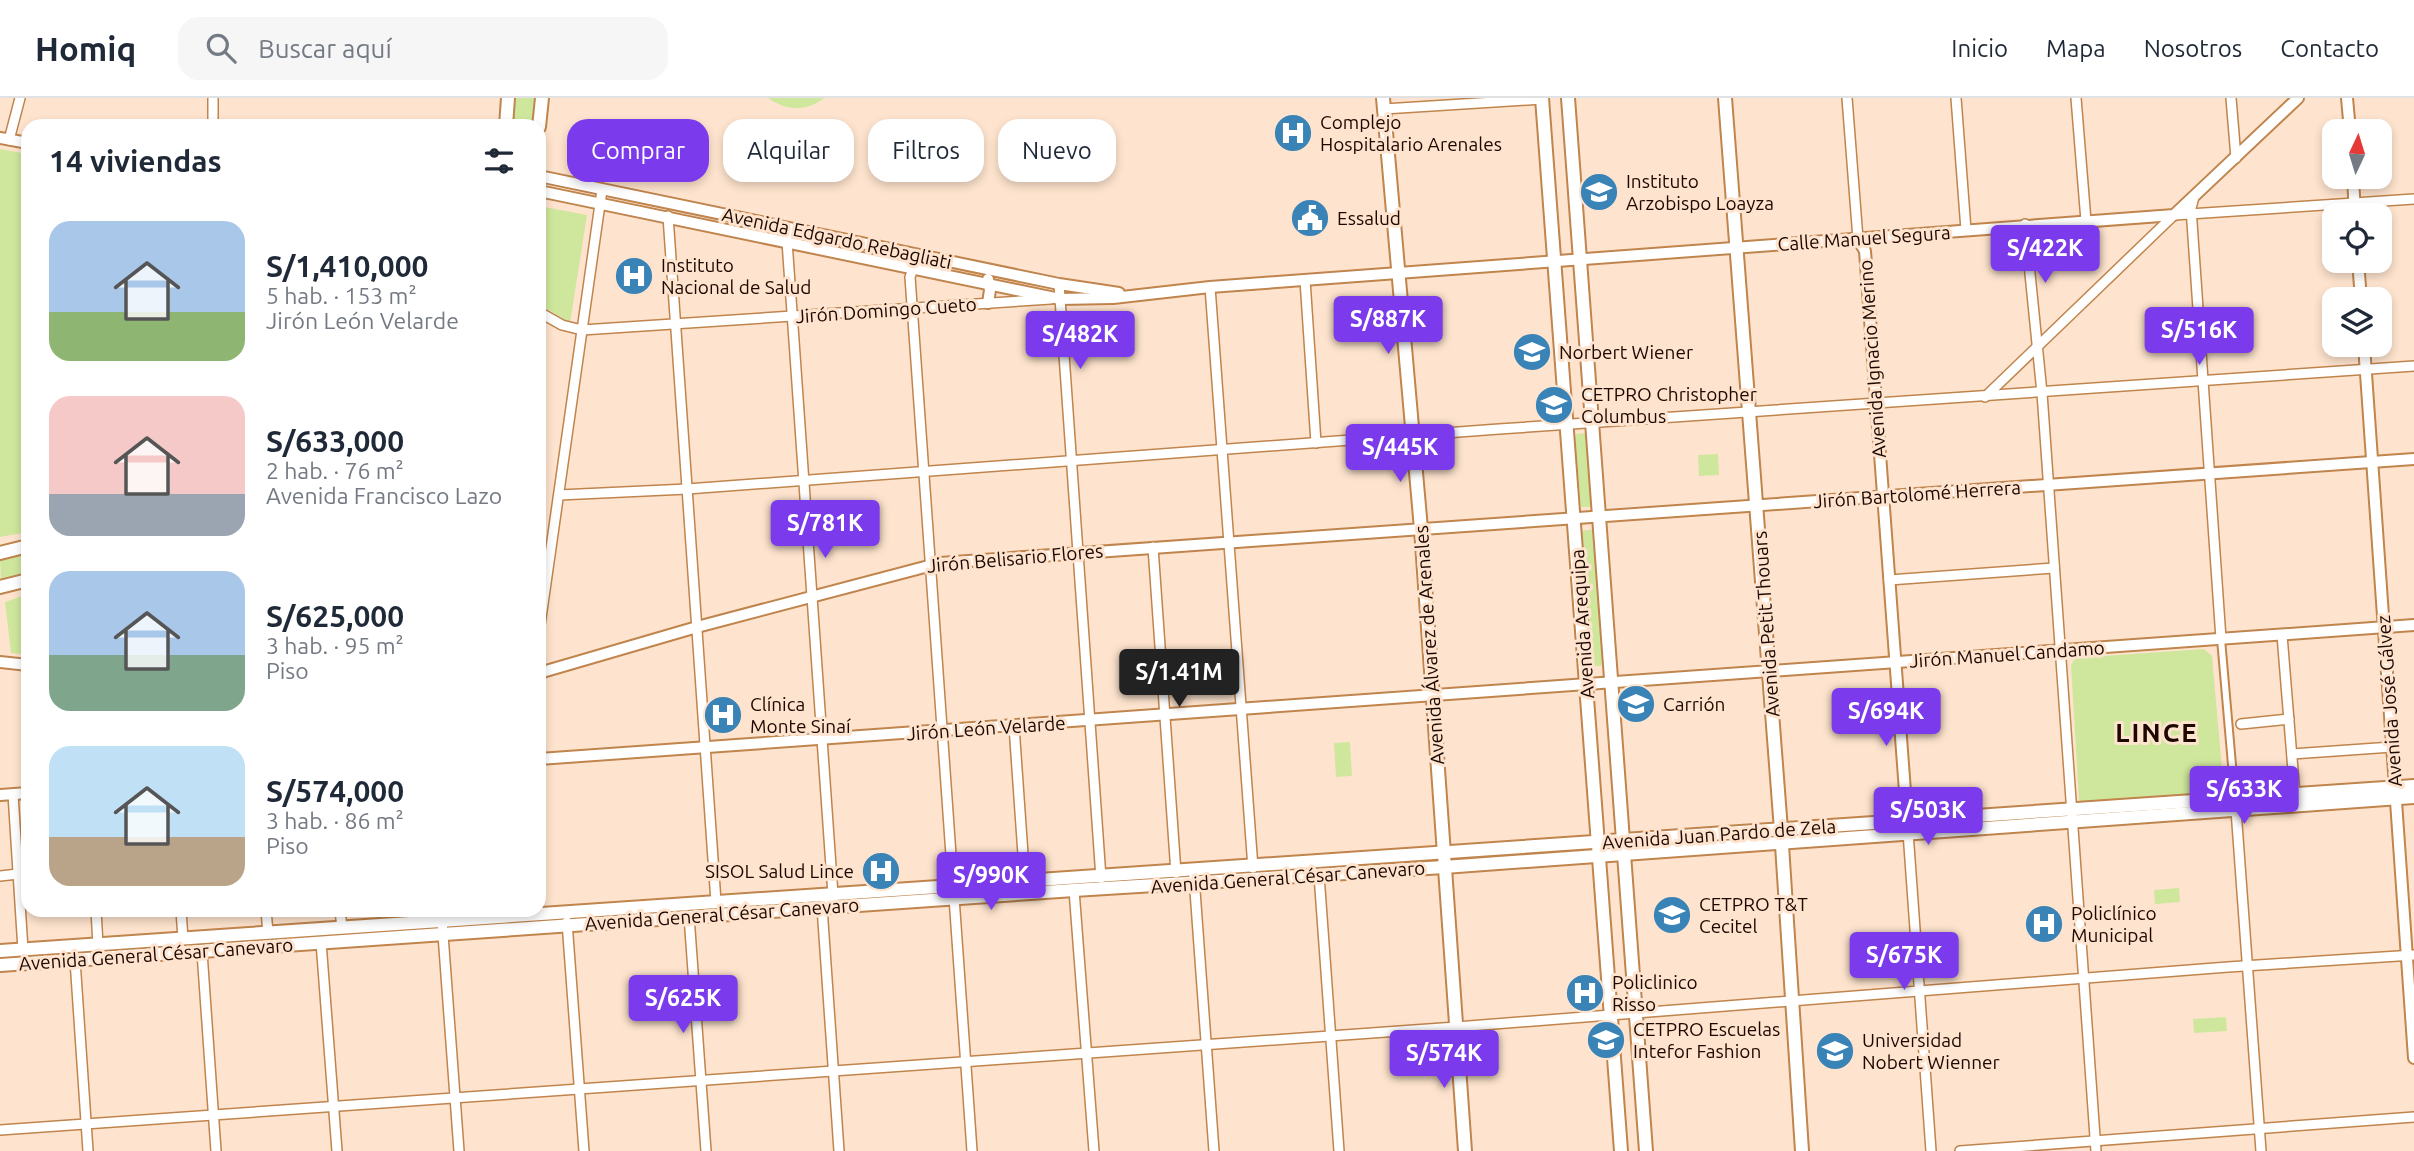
<!DOCTYPE html>
<html lang="es">
<head>
<meta charset="utf-8">
<style>
	:root { --surface:#fff; --page:#f6f6f7; --text:#1f2937; --muted:#747a83; --line:#e0e1e3; --accent:#7c3aed }
	body { margin:0; font-family:Ubuntu,sans-serif; background:var(--page); color:var(--text); height:100vh; display:flex; flex-direction:column; font-size:26px; white-space:nowrap }
	* { box-sizing:border-box; margin:0 }
	p { font-size:23px; color:var(--muted) }
	.icon { flex:none; width:38px; height:38px; fill:none; stroke:currentColor; stroke-width:2; stroke-linecap:round; stroke-linejoin:round }
	.map { position:relative; flex:1; overflow:hidden }
	.drawer { position:absolute; left:21px; top:21px; width:525px; height:798px; display:flex; flex-direction:column; background:var(--surface); border-radius:21px; box-shadow:0 4px 10px #0003 }
	.drawer>* { flex:none }
	.hud { position:absolute; left:567px; top:21px; width:665px; height:63px; display:flex; gap:14px }
	.needle { width:46px; rotate:4deg }
	.controls { position:absolute; left:2322px; top:21px; display:grid; gap:14px }
	.controls a { display:grid; place-items:center; width:70px; height:70px; border-radius:14px; background:var(--surface); box-shadow:0 4px 10px #0003; font-size:35px }
	.price { position:absolute; translate:-50% -60px; padding:0 16px; border-radius:7px; background:var(--accent); color:#fff; font-size:23px; line-height:46px; filter:drop-shadow(0 2px 4px #0008) }
	.price::after { content:''; position:absolute; left:50%; top:42px; width:21px; height:16px; margin-left:-10px; background:inherit; clip-path:polygon(0 0,100% 0,50% 100%) }
	.price.selected { background:#222; color:#fff }
	ul { padding:0; list-style:none }
	li { display:flex; align-items:center; gap:21px; height:175px; padding:0 28px }
	li span { display:grid; place-items:center; flex:none; width:196px; height:140px; border-radius:21px; color:#555 }
	li>.icon { margin-inline-start:auto }
	span .icon { width:84px; height:84px; fill:#fffc; stroke-width:1 }
	li b { font-size:30px }
	h2 { display:flex; justify-content:space-between; align-items:center; height:84px; padding:0 28px; font-size:30px }
	.tag { padding:0 24px; border-radius:21px; background:var(--surface); box-shadow:0 4px 10px #0003; font-size:24px; line-height:63px }
	.tag.selected { background:var(--accent); color:#fff }
	header { display:flex; align-items:center; gap:42px; box-sizing:border-box; height:98px; padding:0 35px; background:var(--surface); border-bottom:2px solid var(--line) }
	header strong { font-size:33px }
	nav { display:flex; gap:38px; margin-inline-start:auto; font-size:24px }
	.search { width:490px; height:63px; background:var(--page); display:flex; align-items:center; gap:18px; box-sizing:border-box; padding:0 24px; border-radius:21px; color:var(--muted); font-size:26px }
	.map>svg:first-child { display:block }
</style>
</head>
<body>
<header>
<strong>Homiq</strong>
<div class="search"><svg class="icon" aria-label="search" viewBox="0 0 24 24"><circle cx="10" cy="10" r="6"/><path d="M15 15l6 6"/></svg>Buscar aquí</div>
<nav><a>Inicio</a><a>Mapa</a><a>Nosotros</a><a>Contacto</a></nav>
</header>
<div class="map">
<svg width="2414" height="1053" viewBox="0 0 2414 1053">
	<rect width="100%" height="100%" fill="#fee4ce"/>
	<!-- green -->
	<g fill="#cfe79d">
		<path d="M513,0H539L536,28H510Z"/>
		<path d="M768,0H824C806,14 786,13 768,0Z"/>
		<path d="M0,51L28,56V434L0,439Z"/>
		<path d="M539,108L587,117L570,225L539,206Z"/>
		<path d="M1586,335L1592,405L1590,409H1581L1575,340L1576,336Z"/>
		<path d="M1718,356L1719,377L1699,378L1698,357Z"/>
		<path d="M1594,431L1603,557L1601,568H1593L1590,562L1581,433Z"/>
		<path d="M28,455V476L1,483L0,461Z"/>
		<path d="M28,496V557L11,555L5,504Z"/>
		<path d="M2204,551L2212,558L2224,693L2217,696L2084,707L2079,702L2071,567L2075,560Z"/>
		<path d="M1350,644L1352,678L1336,679L1334,645Z"/>
		<path d="M2179,790L2180,804L2155,806L2154,792Z"/>
		<path d="M2226,919L2227,933L2194,935L2193,921Z"/>
	</g>
	<g fill="none" stroke-linecap="round" stroke-linejoin="round">
		<!-- pedestrian casing -->
		<g stroke="#c0844d" stroke-width="10">
			<path id="pedestrian" d="M2221,541L2235,701"/>
		</g>
		<!-- minor casing -->
		<g stroke="#c0844d" stroke-width="12">
			<g id="minor">
				<path d="M1847,0L1858,141"/>
				<path d="M1956,0L1966,132"/>
				<path d="M2076,0L2086,123"/>
				<path d="M2231,0L2236,60"/>
				<path d="M1384,11L1542,1"/>
				<path d="M213,28V0"/>
				<path d="M9,42L20,0"/>
				<path d="M2194,99L2191,110L2221,541"/>
				<path d="M668,118L716,804"/>
				<path d="M2025,126L2042,295L2096,1053"/>
				<path d="M786,129L833,797L822,809L839,1053"/>
				<path d="M932,160L913,171L910,179L972,1053"/>
				<path d="M1305,182L1316,345"/>
				<path d="M1059,186L1101,780"/>
				<path d="M1210,189L1253,770"/>
				<path d="M539,214L562,227L582,232L1051,201"/>
				<path d="M1985,299L2174,117L2414,101"/>
				<path d="M559,397L687,391L1499,331L2414,268"/>
				<path d="M1153,449L1176,775"/>
				<path d="M1889,482L2054,470"/>
				<path d="M539,534L602,92"/>
				<path d="M2282,537L2295,697"/>
				<path d="M2241,626L2289,621"/>
				<path d="M1014,628L1025,785"/>
				<path d="M2292,656L2392,649"/>
				<path d="M13,696L23,852"/>
				<path d="M2236,712L2261,1053"/>
				<path d="M1908,734L1931,1053"/>
				<path d="M1319,777L1339,1053"/>
				<path d="M0,778L18,776"/>
				<path d="M1194,779L1214,1053"/>
				<path d="M1074,792L1094,1053"/>
				<path d="M96,812L98,847"/>
				<path d="M181,812L183,841"/>
				<path d="M266,812L268,835"/>
				<path d="M340,812L342,830"/>
				<path d="M689,818L706,1053"/>
				<path d="M442,823L459,1053"/>
				<path d="M567,824L584,1053"/>
				<path d="M321,844L337,1053"/>
				<path d="M202,854L216,1053"/>
				<path d="M75,862L88,1053"/>
				<path d="M0,1032L1456,929L2228,869L2414,857"/>
				<path d="M1960,1053L2414,1019"/>
			</g>
		</g>
		<!-- tertiary casing -->
		<g stroke="#c0844d" stroke-width="14">
			<g id="tertiary">
				<path d="M2347,0L2350,33"/>
				<path d="M0,40L28,45"/>
				<path d="M539,78L1059,186L1119,195"/>
				<path d="M2353,79L2355,117"/>
				<path d="M539,93L1060,201L1113,200L1210,189L2174,117L2298,0"/>
				<path d="M1858,141L1865,153L1908,734"/>
				<path d="M2358,163L2361,201"/>
				<path d="M988,205L990,192L988,181"/>
				<path d="M2364,247L2414,960"/>
				<path d="M0,564L28,567"/>
				<path d="M539,575L697,529L940,465L2414,361"/>
				<path d="M539,661L2414,527"/>
				<path d="M0,697L28,695"/>
			</g>
		</g>
		<!-- secondary casing -->
		<g stroke="#c0844d" stroke-width="16">
			<g id="secondary">
				<path d="M1383,0L1421,431L1465,1053"/>
				<path d="M1542,0L1621,1053"/>
				<path d="M1568,0L1646,1053"/>
				<path d="M1725,0L1781,732L1802,1053"/>
				<path d="M506,28L508,0"/>
				<path d="M539,29L542,0"/>
				<path d="M0,455L28,448"/>
				<path d="M0,489L28,482"/>
				<path d="M0,853L2414,688"/>
				<path d="M0,867L1074,792L1444,769L2414,699"/>
			</g>
		</g>
		<!-- pedestrian -->
		<use href="#pedestrian" stroke="#fff" stroke-width="6"/>
		<!-- minor -->
		<use href="#minor" stroke="#fff" stroke-width="9"/>
		<!-- tertiary -->
		<use href="#tertiary" stroke="#fff" stroke-width="10"/>
		<!-- secondary -->
		<use href="#secondary" stroke="#fff" stroke-width="12"/>
	</g>
	<!-- icons -->
	<defs>
		<g id="hospital-disc" transform="scale(2.0125)"><circle r="9.5" fill="#3a83b7" stroke="#fee4ce"/><path d="M-5-5h3v3.5h4V-5h3V5h-3V1.5h-4V5h-3Z" fill="#fff"/></g>
		<g id="university-disc" transform="scale(2.0125)"><circle r="9.5" fill="#3a83b7" stroke="#fee4ce"/><path d="M0-5L7-2L0 1L-7-2ZM-4 1L0 2.5L4 1V4Q0 6-4 4Z" fill="#fff"/></g>
		<g id="civic-disc" transform="scale(2.0125)"><circle r="9.5" fill="#3a83b7" stroke="#fee4ce"/><path d="M-.6-6.5H3V-4.5H.6V-3L4-1V1h2V6H-6V1h2V-1L-.6-3ZM-1.2 2.5V6h2.4V2.5Z" fill="#fff"/></g>
	</defs>
	<g fill-rule="evenodd">
		<use href="#hospital-disc" x="1293" y="35"/>
		<use href="#university-disc" x="1599" y="94"/>
		<use href="#civic-disc" x="1310" y="120"/>
		<use href="#hospital-disc" x="634" y="178"/>
		<use href="#university-disc" x="1532" y="254"/>
		<use href="#university-disc" x="1554" y="307"/>
		<use href="#university-disc" x="1636" y="606"/>
		<use href="#hospital-disc" x="723" y="617"/>
		<use href="#hospital-disc" x="881" y="773"/>
		<use href="#university-disc" x="1672" y="817"/>
		<use href="#hospital-disc" x="2044" y="826"/>
		<use href="#hospital-disc" x="1585" y="895"/>
		<use href="#university-disc" x="1606" y="942"/>
		<use href="#university-disc" x="1835" y="953"/>
	</g>
	<g text-anchor="middle" dominant-baseline="central" stroke-width="6" stroke-linejoin="round" paint-order="stroke">
		<!-- poi labels -->
		<g font-size="19" fill="#1d0800" stroke="#fee4ce" text-anchor="start">
			<text x="1320" y="24">Complejo<tspan x="1320" dy="22">Hospitalario Arenales</tspan></text>
			<text x="1626" y="83">Instituto<tspan x="1626" dy="22">Arzobispo Loayza</tspan></text>
			<text x="1337" y="120">Essalud</text>
			<text x="661" y="167">Instituto<tspan x="661" dy="22">Nacional de Salud</tspan></text>
			<text x="1559" y="254">Norbert Wiener</text>
			<text x="1581" y="296">CETPRO Christopher<tspan x="1581" dy="22">Columbus</tspan></text>
			<text x="750" y="606">Clínica<tspan x="750" dy="22">Monte Sinaí</tspan></text>
			<text x="1663" y="606">Carrión</text>
			<text x="854" y="773" text-anchor="end">SISOL Salud Lince</text>
			<text x="1699" y="806">CETPRO T&amp;T<tspan x="1699" dy="22">Cecitel</tspan></text>
			<text x="2071" y="815">Policlínico<tspan x="2071" dy="22">Municipal</tspan></text>
			<text x="1612" y="884">Policlinico<tspan x="1612" dy="22">Risso</tspan></text>
			<text x="1633" y="931">CETPRO Escuelas<tspan x="1633" dy="22">Intefor Fashion</tspan></text>
			<text x="1862" y="942">Universidad<tspan x="1862" dy="22">Nobert Wienner</tspan></text>
		</g>
		<!-- street labels -->
		<g font-size="19" fill="#1d0800" stroke="#fee4ce">
			<text transform="translate(837 140) rotate(12)">Avenida Edgardo Rebagliati</text>
			<text transform="translate(1864 140) rotate(-4)">Calle Manuel Segura</text>
			<text transform="translate(886 212) rotate(-4)">Jirón Domingo Cueto</text>
			<text transform="translate(1872 261) rotate(-94)">Avenida Ignacio Merino</text>
			<text transform="translate(1917 396) rotate(-4)">Jirón Bartolomé Herrera</text>
			<text transform="translate(1015 460) rotate(-5)">Jirón Belisario Flores</text>
			<text transform="translate(1582 526) rotate(-94)">Avenida Arequipa</text>
			<text transform="translate(1766 526) rotate(-94)">Avenida Petit Thouars</text>
			<text transform="translate(1429 547) rotate(-94)">Avenida Álvarez de Arenales</text>
			<text transform="translate(2007 556) rotate(-4)">Jirón Manuel Candamo</text>
			<text transform="translate(2389 603) rotate(-94)">Avenida José Gálvez</text>
			<text transform="translate(986 630) rotate(-4)">Jirón León Velarde</text>
			<text transform="translate(1719 736) rotate(-4)">Avenida Juan Pardo de Zela</text>
			<text transform="translate(1288 779) rotate(-4)">Avenida General César Canevaro</text>
			<text transform="translate(722 816) rotate(-4)">Avenida General César Canevaro</text>
			<text transform="translate(156 856) rotate(-4)">Avenida General César Canevaro</text>
		</g>
		<!-- district labels -->
		<g font-size="26" font-weight="bold" letter-spacing="2" fill="#1d0800" stroke="#fee4ce">
			<text x="2157" y="634">LINCE</text>
		</g>
	</g>
</svg>
<div class="controls">
<a><svg class="needle" viewBox="-14 -14 28 28"><path d="M0-13l5 13h-10z" fill="#e53935"/><path d="M0 13l5-13h-10z" fill="#747a83"/></svg></a>
<a><svg class="icon" aria-label="locate" viewBox="0 0 24 24"><circle cx="12" cy="12" r="6"/><path d="M12 2v4M12 18v4M2 12h4M18 12h4"/></svg></a>
<a><svg class="icon" aria-label="layers" viewBox="0 0 24 24"><path d="M12 4l9 5-9 5-9-5zM3 14l9 5 9-5"/></svg></a>
</div>
<b class="price" style="left:2045px;top:187px">S/422K</b>
<b class="price" style="left:1388px;top:258px">S/887K</b>
<b class="price" style="left:2199px;top:269px">S/516K</b>
<b class="price" style="left:1080px;top:273px">S/482K</b>
<b class="price" style="left:1400px;top:386px">S/445K</b>
<b class="price" style="left:825px;top:462px">S/781K</b>
<b class="price selected" style="left:1179px;top:611px">S/1.41M</b>
<b class="price" style="left:1886px;top:650px">S/694K</b>
<b class="price" style="left:2244px;top:728px">S/633K</b>
<b class="price" style="left:1928px;top:749px">S/503K</b>
<b class="price" style="left:991px;top:814px">S/990K</b>
<b class="price" style="left:1904px;top:894px">S/675K</b>
<b class="price" style="left:683px;top:937px">S/625K</b>
<b class="price" style="left:1444px;top:992px">S/574K</b>
<div class="hud">
<a class="tag selected">Comprar</a>
<a class="tag">Alquilar</a>
<a class="tag">Filtros</a>
<a class="tag">Nuevo</a>
</div>
<section class="drawer">
<h2>14 viviendas<svg class="icon" aria-label="filters" viewBox="0 0 24 24"><path d="M4 7h16M4 17h16"/><circle cx="9" cy="7" r="2"/><circle cx="15" cy="17" r="2"/></svg></h2>
<ul>
<li><span style="background:linear-gradient(#a9c7e8 65%,#8fb573 0)"><svg class="icon" aria-label="home" viewBox="0 0 24 24"><path d="M3 11l9-7 9 7M6 9v11h12V9"/></svg></span><div><b>S/1,410,000</b><p>5 hab. · 153 m²</p><p>Jirón León Velarde</p></div></li>
<li><span style="background:linear-gradient(#f6c9c9 70%,#9aa5b1 0)"><svg class="icon" aria-label="home" viewBox="0 0 24 24"><path d="M3 11l9-7 9 7M6 9v11h12V9"/></svg></span><div><b>S/633,000</b><p>2 hab. · 76 m²</p><p>Avenida Francisco Lazo</p></div></li>
<li><span style="background:linear-gradient(#a9c7e8 60%,#7fa58c 0)"><svg class="icon" aria-label="home" viewBox="0 0 24 24"><path d="M3 11l9-7 9 7M6 9v11h12V9"/></svg></span><div><b>S/625,000</b><p>3 hab. · 95 m²</p><p>Piso</p></div></li>
<li><span style="background:linear-gradient(#bfe0f5 65%,#b9a48a 0)"><svg class="icon" aria-label="home" viewBox="0 0 24 24"><path d="M3 11l9-7 9 7M6 9v11h12V9"/></svg></span><div><b>S/574,000</b><p>3 hab. · 86 m²</p><p>Piso</p></div></li>
</ul>
</section>
</div>
</body>
</html>
